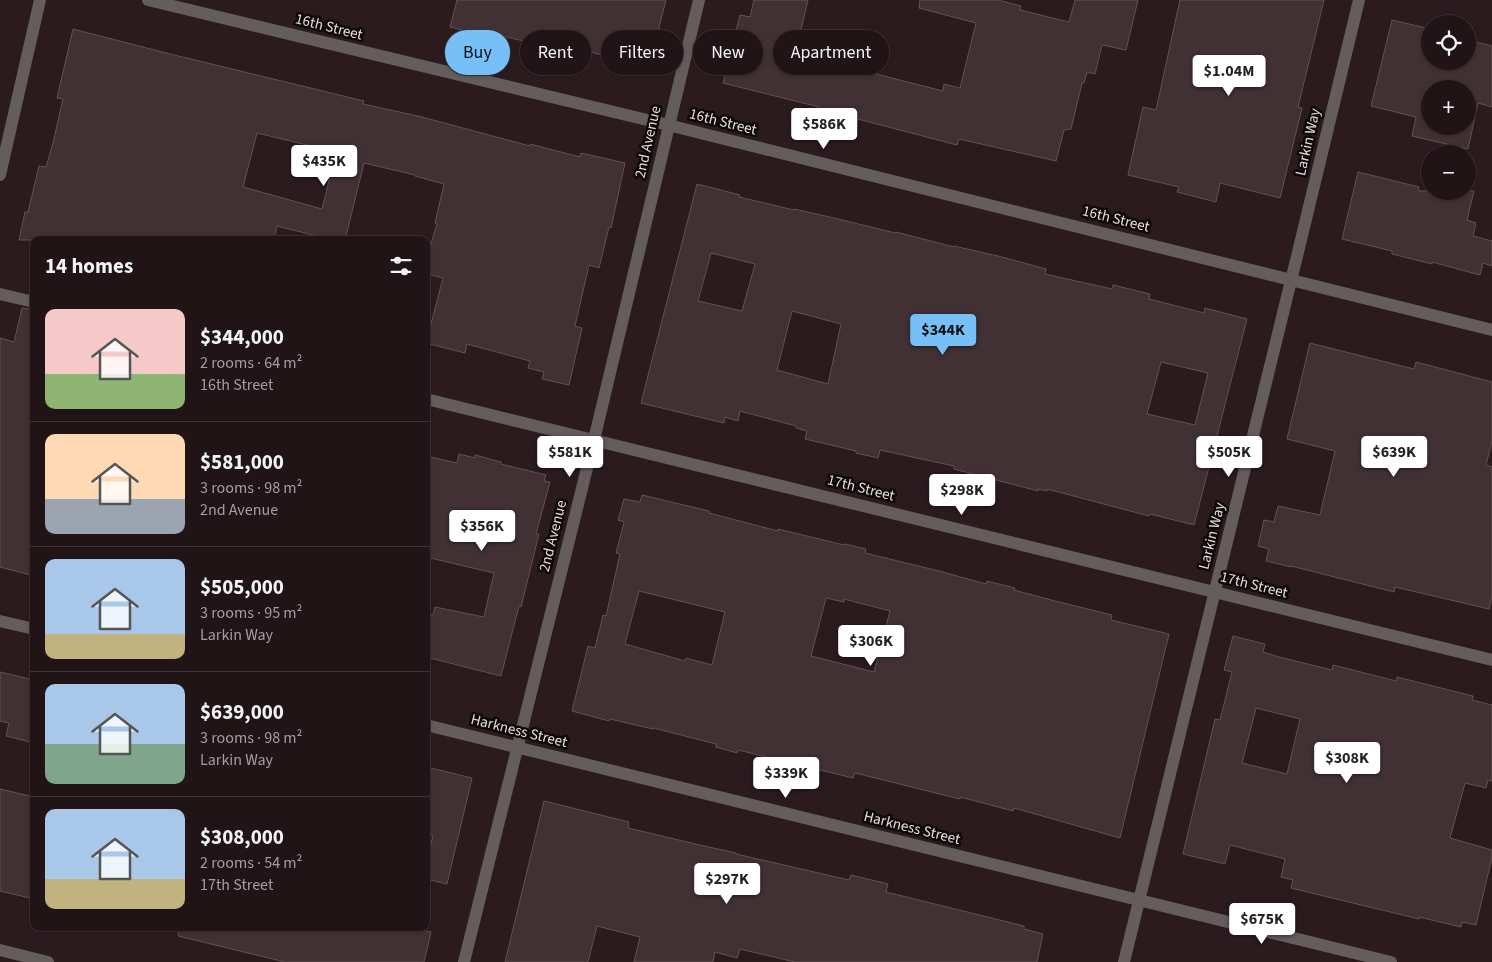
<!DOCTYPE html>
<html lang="en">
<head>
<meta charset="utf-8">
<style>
	:root { --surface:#201417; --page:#2d2124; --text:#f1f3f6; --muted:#a29ea1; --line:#3d3336; --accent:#76c0f7 }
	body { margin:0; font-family:"Source Sans 3",sans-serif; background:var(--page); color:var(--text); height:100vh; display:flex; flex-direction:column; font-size:19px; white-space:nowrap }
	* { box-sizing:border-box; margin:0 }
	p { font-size:16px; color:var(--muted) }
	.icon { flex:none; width:28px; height:28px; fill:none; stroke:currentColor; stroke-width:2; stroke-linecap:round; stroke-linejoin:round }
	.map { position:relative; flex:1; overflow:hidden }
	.sheet { position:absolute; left:30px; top:236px; width:400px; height:695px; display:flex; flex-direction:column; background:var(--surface); border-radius:10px; box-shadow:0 1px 4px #0004,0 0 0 1px var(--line) }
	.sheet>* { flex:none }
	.guide { position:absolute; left:445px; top:30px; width:475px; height:45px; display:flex; gap:10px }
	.tools { position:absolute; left:1421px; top:15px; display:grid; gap:10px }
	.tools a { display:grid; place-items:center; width:55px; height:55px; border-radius:50%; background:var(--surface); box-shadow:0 1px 4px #0004,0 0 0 1px var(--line); font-size:25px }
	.price { position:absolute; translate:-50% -42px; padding:0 11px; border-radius:5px; background:#fff; color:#222; font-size:16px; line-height:32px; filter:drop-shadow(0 1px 2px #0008) }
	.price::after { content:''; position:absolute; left:50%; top:30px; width:15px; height:11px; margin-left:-8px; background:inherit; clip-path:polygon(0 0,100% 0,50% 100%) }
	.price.selected { background:var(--accent); color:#111 }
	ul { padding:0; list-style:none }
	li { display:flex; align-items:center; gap:15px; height:125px; padding:0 15px }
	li+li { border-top:1px solid var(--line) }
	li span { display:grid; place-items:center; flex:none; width:140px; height:100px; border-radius:10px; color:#555 }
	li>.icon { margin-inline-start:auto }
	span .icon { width:60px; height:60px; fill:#fffc; stroke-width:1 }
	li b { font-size:21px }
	h2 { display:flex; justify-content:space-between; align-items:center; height:60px; padding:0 15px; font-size:21px }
	.pill { padding:0 18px; border-radius:22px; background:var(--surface); box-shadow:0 1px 4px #0004,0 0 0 1px var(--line); font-size:18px; line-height:45px }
	.pill.selected { background:var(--accent); color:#111 }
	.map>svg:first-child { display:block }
</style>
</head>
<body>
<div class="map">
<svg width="1492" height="962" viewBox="0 0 1492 962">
	<rect width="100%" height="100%" fill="#2b1b1f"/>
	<!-- building -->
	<g fill="#413134" stroke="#635154" fill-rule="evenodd">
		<path d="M457,0H666L650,62L603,50L602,55L537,38L536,44L490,33L489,37L450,27Z"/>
		<path d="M754,0H808L798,42L879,62L876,74L943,91L944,84L960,88L976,23L919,8L920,0H998L1021,6L1020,10L1069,22L1075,0H1138L1126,50L1102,45L1095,74L1087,72L1084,83H1082L1071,129L1064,130L1056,161L959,139L957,145L858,119L857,122L817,113L819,107L723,83L740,15L750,17Z"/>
		<path d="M1180,0H1324L1298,107L1302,108L1280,198L1220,183L1216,202L1177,192L1179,187L1128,175L1143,107L1156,110Z"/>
		<path d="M1392,20L1430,29V61H1468V40L1492,46V107L1478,103L1468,149L1412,136L1416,117L1371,106ZM1430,89H1468V126H1430Z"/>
		<path d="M73,29L170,54L364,101L363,104L418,116L530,146V144L580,157L581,153L625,163L611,228L609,227L599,268L589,265L575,326L582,328L569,385L542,379L544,372L528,368L530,361L467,344L465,353L426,343L443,278L426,274V260L437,224L435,223L444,184L415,176V175L364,163L345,240H333L277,226L274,240H19L25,212H28L39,166L46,167L53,143L63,99L57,98ZM257,133L324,149L322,158L334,161L322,209L243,187Z"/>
		<path d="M1358,172L1419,187L1418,191H1474L1467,220L1476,223L1473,236L1492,241V266L1483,263L1480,275L1432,262V264L1392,254V251L1342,239Z"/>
		<path d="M697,184L740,195L739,197L794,210V209L834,218L895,233L896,232L954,247V246L998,256L1046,269L1045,274L1112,289L1113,285L1150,294L1149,299L1204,313L1205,308L1247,319L1194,525L1150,514L1149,516L1047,489V491L1038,489V491L954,469V466L880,450L878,458L856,453V451L805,439L807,431L796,428V426L740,411L738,421L725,417L724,423L641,403ZM711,253L755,264L742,311L698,301ZM792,311L841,324L828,384L777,370ZM1161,362L1208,373L1195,425L1147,414Z"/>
		<path d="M22,308L34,310V576L0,567V338L14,342Z"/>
		<path d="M1310,343L1414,369L1416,362L1492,382V441L1486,465L1492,467V597L1489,609L1395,587L1394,592L1291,566V567L1266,561L1269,549L1258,546L1264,520L1274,522L1278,506L1320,515L1335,451L1287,439Z"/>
		<path d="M459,454L475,458V455L501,462V464L546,475L544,481L550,482L536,534H539L521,607L519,606L501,676L426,657V614L433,615L435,607L484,617L494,573L426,557V456L457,463Z"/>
		<path d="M642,495L709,511V513L778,531V529L844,545L845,544L866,549L865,553L939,571L986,584L987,581L1015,588L1014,590L1055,601L1112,615L1111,620L1169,634L1120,838L1014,808L1013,811L960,797V799L855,773L853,778L738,750L737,753L716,747V744L654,728L653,729L610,719L609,721L572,711L588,646L595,648L603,615L606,616L620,554L616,553L624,522L618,520L624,499L640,502ZM639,591L725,612L712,665L686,658L685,661L625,644ZM826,598L844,602V599L890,611L874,672L811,656Z"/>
		<path d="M1233,636L1265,644L1263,652L1279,657L1332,670L1333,665L1396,681L1397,677L1473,696L1472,700L1492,705V781L1488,780L1486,788L1465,783L1450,838L1492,850V857L1476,925L1462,922L1461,927L1419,917V919L1291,888L1293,880L1281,877L1285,859L1230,845L1225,864L1183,854L1215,719L1220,720L1232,672L1224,670ZM1256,708L1300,719L1287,774L1242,763Z"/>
		<path d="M0,672L34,680V743L6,736L9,723L0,721Z"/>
		<path d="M431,768L472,778L447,884L426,879V865L433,836L426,835V787Z"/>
		<path d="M0,789L34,797V899L0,891Z"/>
		<path d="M544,801L629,822L628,828L700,845L736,853V854L849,880L851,875L888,884L886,892L1024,926V929L1043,934L1037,962H795L740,949L737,958L715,952L713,962H634L640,937L597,926L588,962H505Z"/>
		<path d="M179,928H413L431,932L424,962H285L178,936Z"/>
	</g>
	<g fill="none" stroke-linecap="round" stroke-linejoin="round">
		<!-- minor -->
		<g stroke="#645c5d" stroke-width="12">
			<path d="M148,0L668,125L1492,330"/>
			<path d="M0,175L40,0"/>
			<path d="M0,294L34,302"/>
			<path d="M426,399L1492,660"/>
			<path d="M0,621L34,629"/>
			<path d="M426,725L1391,962"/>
			<path d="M0,950L48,962"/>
			<path d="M1124,962L1299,248L1359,0"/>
		</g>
		<!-- tertiary -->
		<path stroke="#645c5d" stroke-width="12" d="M464,962L594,440L699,0"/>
	</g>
	<g text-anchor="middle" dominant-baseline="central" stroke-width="5" stroke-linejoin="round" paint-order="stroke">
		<!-- street labels -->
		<g font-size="15" fill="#e7dcde" stroke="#0e0809">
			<text transform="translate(329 27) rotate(14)">16th Street</text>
			<text transform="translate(723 122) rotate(14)">16th Street</text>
			<text transform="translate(648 142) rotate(-77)">2nd Avenue</text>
			<text transform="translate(1308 142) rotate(-77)">Larkin Way</text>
			<text transform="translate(1116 219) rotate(14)">16th Street</text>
			<text transform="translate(861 488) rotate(14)">17th Street</text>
			<text transform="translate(553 536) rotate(-76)">2nd Avenue</text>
			<text transform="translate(1212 536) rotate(-76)">Larkin Way</text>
			<text transform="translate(1254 585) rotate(14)">17th Street</text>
			<text transform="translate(519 731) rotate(14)">Harkness Street</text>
			<text transform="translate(912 828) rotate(14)">Harkness Street</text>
		</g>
	</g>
</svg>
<div class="tools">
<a><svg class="icon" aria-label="locate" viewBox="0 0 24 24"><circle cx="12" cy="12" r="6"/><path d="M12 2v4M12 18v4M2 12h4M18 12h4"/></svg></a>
<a>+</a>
<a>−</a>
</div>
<b class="price" style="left:1229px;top:97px">$1.04M</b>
<b class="price" style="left:824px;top:150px">$586K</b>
<b class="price" style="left:324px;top:187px">$435K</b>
<b class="price selected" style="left:943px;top:356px">$344K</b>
<b class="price" style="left:570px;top:478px">$581K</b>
<b class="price" style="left:1229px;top:478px">$505K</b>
<b class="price" style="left:1394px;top:478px">$639K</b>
<b class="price" style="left:962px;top:516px">$298K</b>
<b class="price" style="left:482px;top:552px">$356K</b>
<b class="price" style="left:871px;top:667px">$306K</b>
<b class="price" style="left:1347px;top:784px">$308K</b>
<b class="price" style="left:786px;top:799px">$339K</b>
<b class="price" style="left:727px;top:905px">$297K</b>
<b class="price" style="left:1262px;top:945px">$675K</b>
<div class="guide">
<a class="pill selected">Buy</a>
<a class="pill">Rent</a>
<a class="pill">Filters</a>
<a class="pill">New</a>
<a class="pill">Apartment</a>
</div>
<section class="sheet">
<h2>14 homes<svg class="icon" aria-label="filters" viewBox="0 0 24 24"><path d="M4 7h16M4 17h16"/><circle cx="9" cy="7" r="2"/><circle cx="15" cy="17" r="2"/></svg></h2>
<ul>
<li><span style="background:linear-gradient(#f6c9c9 65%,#8fb573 0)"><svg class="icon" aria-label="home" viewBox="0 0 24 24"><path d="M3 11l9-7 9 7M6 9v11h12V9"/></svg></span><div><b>$344,000</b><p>2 rooms · 64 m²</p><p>16th Street</p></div></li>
<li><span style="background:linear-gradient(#ffd9b3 65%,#9aa5b1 0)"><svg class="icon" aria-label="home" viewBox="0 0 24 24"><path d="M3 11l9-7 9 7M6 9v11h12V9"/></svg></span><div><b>$581,000</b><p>3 rooms · 98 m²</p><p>2nd Avenue</p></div></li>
<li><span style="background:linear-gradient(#a9c7e8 75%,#c2b280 0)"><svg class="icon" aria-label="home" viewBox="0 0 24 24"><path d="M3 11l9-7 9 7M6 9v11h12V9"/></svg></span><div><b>$505,000</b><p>3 rooms · 95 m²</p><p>Larkin Way</p></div></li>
<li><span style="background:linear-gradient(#a9c7e8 60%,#7fa58c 0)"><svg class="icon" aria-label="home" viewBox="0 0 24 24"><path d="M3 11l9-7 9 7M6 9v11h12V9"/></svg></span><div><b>$639,000</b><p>3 rooms · 98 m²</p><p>Larkin Way</p></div></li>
<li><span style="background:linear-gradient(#a9c7e8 70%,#c2b280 0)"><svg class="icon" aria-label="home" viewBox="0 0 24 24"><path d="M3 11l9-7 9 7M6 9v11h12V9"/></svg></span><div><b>$308,000</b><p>2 rooms · 54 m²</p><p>17th Street</p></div></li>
</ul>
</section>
</div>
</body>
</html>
